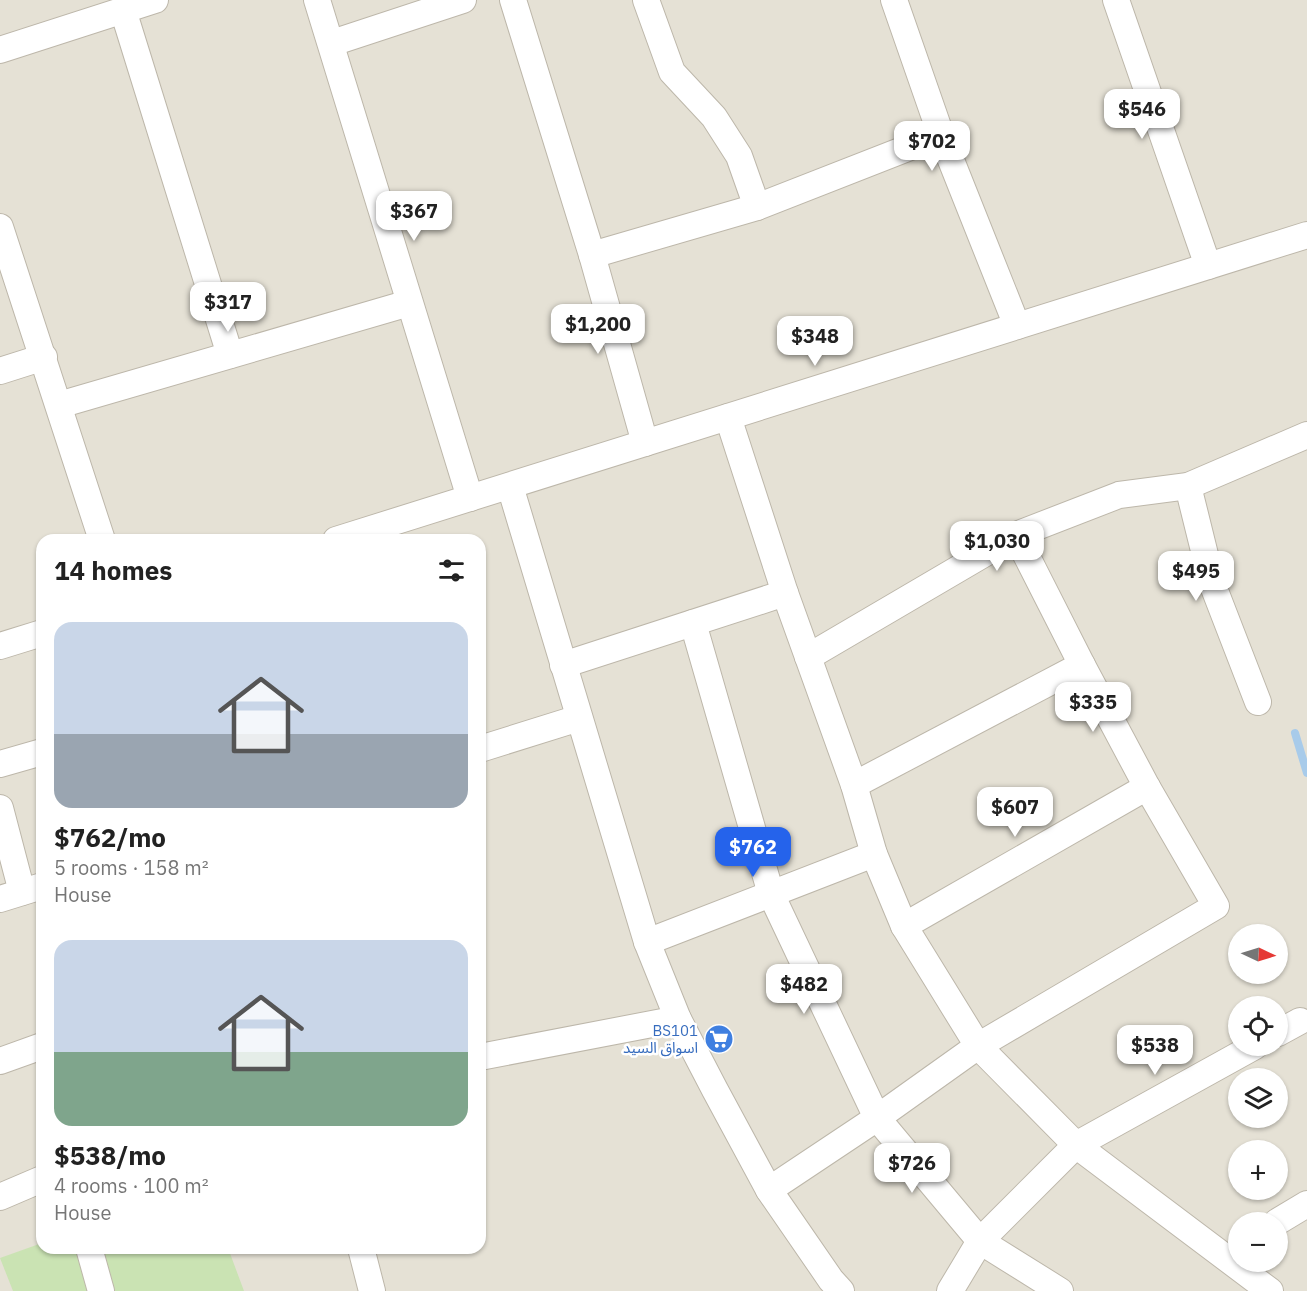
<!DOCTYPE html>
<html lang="en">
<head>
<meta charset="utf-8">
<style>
	:root { --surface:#fff; --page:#f6f6f6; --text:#222; --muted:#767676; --accent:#2563eb }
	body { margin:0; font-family:"IBM Plex Sans","Noto Sans Arabic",sans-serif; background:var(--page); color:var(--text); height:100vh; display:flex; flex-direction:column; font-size:22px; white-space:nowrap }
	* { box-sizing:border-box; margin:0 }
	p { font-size:20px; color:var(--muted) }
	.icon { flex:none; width:33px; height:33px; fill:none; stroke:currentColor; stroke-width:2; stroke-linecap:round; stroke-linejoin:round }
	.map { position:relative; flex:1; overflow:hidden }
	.sheet { position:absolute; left:36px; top:534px; width:450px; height:720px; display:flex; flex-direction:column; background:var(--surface); border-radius:18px; box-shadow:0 2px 4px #0004 }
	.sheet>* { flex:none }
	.needle { width:39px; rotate:94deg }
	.buttons { position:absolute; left:1228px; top:924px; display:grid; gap:12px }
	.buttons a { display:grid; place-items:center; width:60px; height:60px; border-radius:50%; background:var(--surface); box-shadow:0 2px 4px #0004; font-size:30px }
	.price { position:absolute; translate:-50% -51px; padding:0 14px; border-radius:12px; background:#fff; color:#222; font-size:20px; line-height:39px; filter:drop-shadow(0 2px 3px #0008) }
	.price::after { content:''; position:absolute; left:50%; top:36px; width:18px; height:14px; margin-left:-9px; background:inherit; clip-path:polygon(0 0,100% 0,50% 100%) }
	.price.on { background:var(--accent); color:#fff }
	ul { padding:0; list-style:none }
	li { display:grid; align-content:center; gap:12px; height:318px; padding:0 18px }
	li span { display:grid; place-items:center; height:186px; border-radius:18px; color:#555 }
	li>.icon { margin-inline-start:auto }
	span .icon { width:108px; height:108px; fill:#fffc; stroke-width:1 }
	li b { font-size:26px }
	h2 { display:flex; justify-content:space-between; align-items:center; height:72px; padding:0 18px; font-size:26px }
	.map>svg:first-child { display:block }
</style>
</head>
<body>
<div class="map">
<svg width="1307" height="1291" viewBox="0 0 1307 1291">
	<rect width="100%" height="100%" fill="#f2efe7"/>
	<!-- residential -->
	<path fill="#e5e1d5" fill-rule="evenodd" d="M0,0H1307V1291H0ZM42,540H480V1248H42ZM1239,934H1278V974H1239ZM1239,1006H1278V1046H1239ZM1239,1078H1278V1118H1239ZM1239,1150H1278V1190H1239ZM1239,1222H1278V1262H1239Z"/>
	<!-- green -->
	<path fill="#cae3b3" d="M42,1243V1248H228L244,1291H13L0,1258Z"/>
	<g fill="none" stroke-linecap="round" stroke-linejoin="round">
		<!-- stream -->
		<path stroke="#a8cbea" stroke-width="8" d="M1295,733L1307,773"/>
		<!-- minor casing -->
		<g stroke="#bdb7aa" stroke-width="28">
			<g id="minor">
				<path d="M317,0L470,498"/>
				<path d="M513,0L592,255L645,443"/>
				<path d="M646,0L672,72L714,117L739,156L757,207"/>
				<path d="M894,0L941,135L1017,326"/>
				<path d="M1116,0L1208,266"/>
				<path d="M123,10L230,355"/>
				<path d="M332,43L463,0"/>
				<path d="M0,50L155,0"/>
				<path d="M0,227L102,540"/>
				<path d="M592,255L757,207L941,135"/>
				<path d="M0,371L44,357"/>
				<path d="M59,405L409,303"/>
				<path d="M728,417L785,593L854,785L874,854L904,926L978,1046L1076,1145L1270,1291"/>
				<path d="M510,486L647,942L678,1019L715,1090L769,1190L831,1280L841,1291"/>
				<path d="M1188,486L1212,583L1258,702"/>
				<path d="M336,540L1307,235"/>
				<path d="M693,623L771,894L877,1118L980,1241L1060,1291"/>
				<path d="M0,646L42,633"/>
				<path d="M808,657L1016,535L1119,495L1188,486L1307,435"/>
				<path d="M563,665L785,593"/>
				<path d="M480,749L579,718"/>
				<path d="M0,764L42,752"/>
				<path d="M854,785L1082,665"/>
				<path d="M0,808L22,892"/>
				<path d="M0,899L42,886"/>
				<path d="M904,926L1147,787"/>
				<path d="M647,942L874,854"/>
				<path d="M1278,1033L1300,1021"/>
				<path d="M480,1057L678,1019"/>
				<path d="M0,1061L42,1046"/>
				<path d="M769,1190L877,1118L978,1046L1216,906L1147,787L1082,665L1016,535"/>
				<path d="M0,1197L42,1179"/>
				<path d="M1277,1222L1307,1204"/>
				<path d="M89,1248L101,1291"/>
				<path d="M361,1248L372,1291"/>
				<path d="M950,1291L980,1241L1076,1145L1255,1046"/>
			</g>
		</g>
		<!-- minor -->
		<use href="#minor" stroke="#fff" stroke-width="26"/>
	</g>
	<!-- icons -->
	<defs>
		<g id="supermarket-disc" transform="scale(1.5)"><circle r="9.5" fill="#3f7fe0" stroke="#fff"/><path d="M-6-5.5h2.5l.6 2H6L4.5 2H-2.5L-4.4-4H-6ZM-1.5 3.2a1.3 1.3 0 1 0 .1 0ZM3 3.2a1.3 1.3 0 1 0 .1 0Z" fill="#fff"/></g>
	</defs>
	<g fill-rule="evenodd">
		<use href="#supermarket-disc" x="719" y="1039"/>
	</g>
	<g text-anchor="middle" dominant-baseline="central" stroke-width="5" stroke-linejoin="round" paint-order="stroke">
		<!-- shop labels -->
		<g font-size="15" fill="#366cbe" stroke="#fff" text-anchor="end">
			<text x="698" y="1030">BS101<tspan x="698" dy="17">اسواق السيد</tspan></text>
		</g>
	</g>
</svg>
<div class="buttons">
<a><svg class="needle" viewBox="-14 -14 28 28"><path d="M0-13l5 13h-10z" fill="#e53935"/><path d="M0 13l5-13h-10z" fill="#767676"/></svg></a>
<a><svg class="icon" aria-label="locate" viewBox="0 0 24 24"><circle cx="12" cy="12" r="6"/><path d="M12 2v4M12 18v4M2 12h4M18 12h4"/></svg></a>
<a><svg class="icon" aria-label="layers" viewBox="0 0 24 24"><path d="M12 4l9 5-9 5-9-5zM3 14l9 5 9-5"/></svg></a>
<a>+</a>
<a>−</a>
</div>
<b class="price" style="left:1142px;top:140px">$546</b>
<b class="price" style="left:932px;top:172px">$702</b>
<b class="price" style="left:414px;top:242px">$367</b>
<b class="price" style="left:228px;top:333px">$317</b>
<b class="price" style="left:598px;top:355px">$1,200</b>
<b class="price" style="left:815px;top:367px">$348</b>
<b class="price" style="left:997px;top:572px">$1,030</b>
<b class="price" style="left:1196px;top:602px">$495</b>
<b class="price" style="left:1093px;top:733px">$335</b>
<b class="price" style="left:1015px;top:838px">$607</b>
<b class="price on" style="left:753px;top:878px">$762</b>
<b class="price" style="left:804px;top:1015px">$482</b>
<b class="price" style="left:1155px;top:1076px">$538</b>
<b class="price" style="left:912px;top:1194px">$726</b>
<section class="sheet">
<h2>14 homes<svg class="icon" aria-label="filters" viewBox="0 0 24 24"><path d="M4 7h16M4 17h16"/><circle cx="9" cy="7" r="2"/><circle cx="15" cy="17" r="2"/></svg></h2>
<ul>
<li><span style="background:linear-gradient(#c9d6e8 60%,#9aa5b1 0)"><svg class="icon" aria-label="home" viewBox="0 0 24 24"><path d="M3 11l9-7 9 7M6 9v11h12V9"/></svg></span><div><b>$762/mo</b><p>5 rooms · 158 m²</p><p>House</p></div></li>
<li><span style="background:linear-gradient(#c9d6e8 60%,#7fa58c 0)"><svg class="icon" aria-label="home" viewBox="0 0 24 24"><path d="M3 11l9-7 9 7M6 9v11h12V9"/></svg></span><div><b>$538/mo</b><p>4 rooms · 100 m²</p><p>House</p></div></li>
</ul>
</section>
</div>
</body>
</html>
